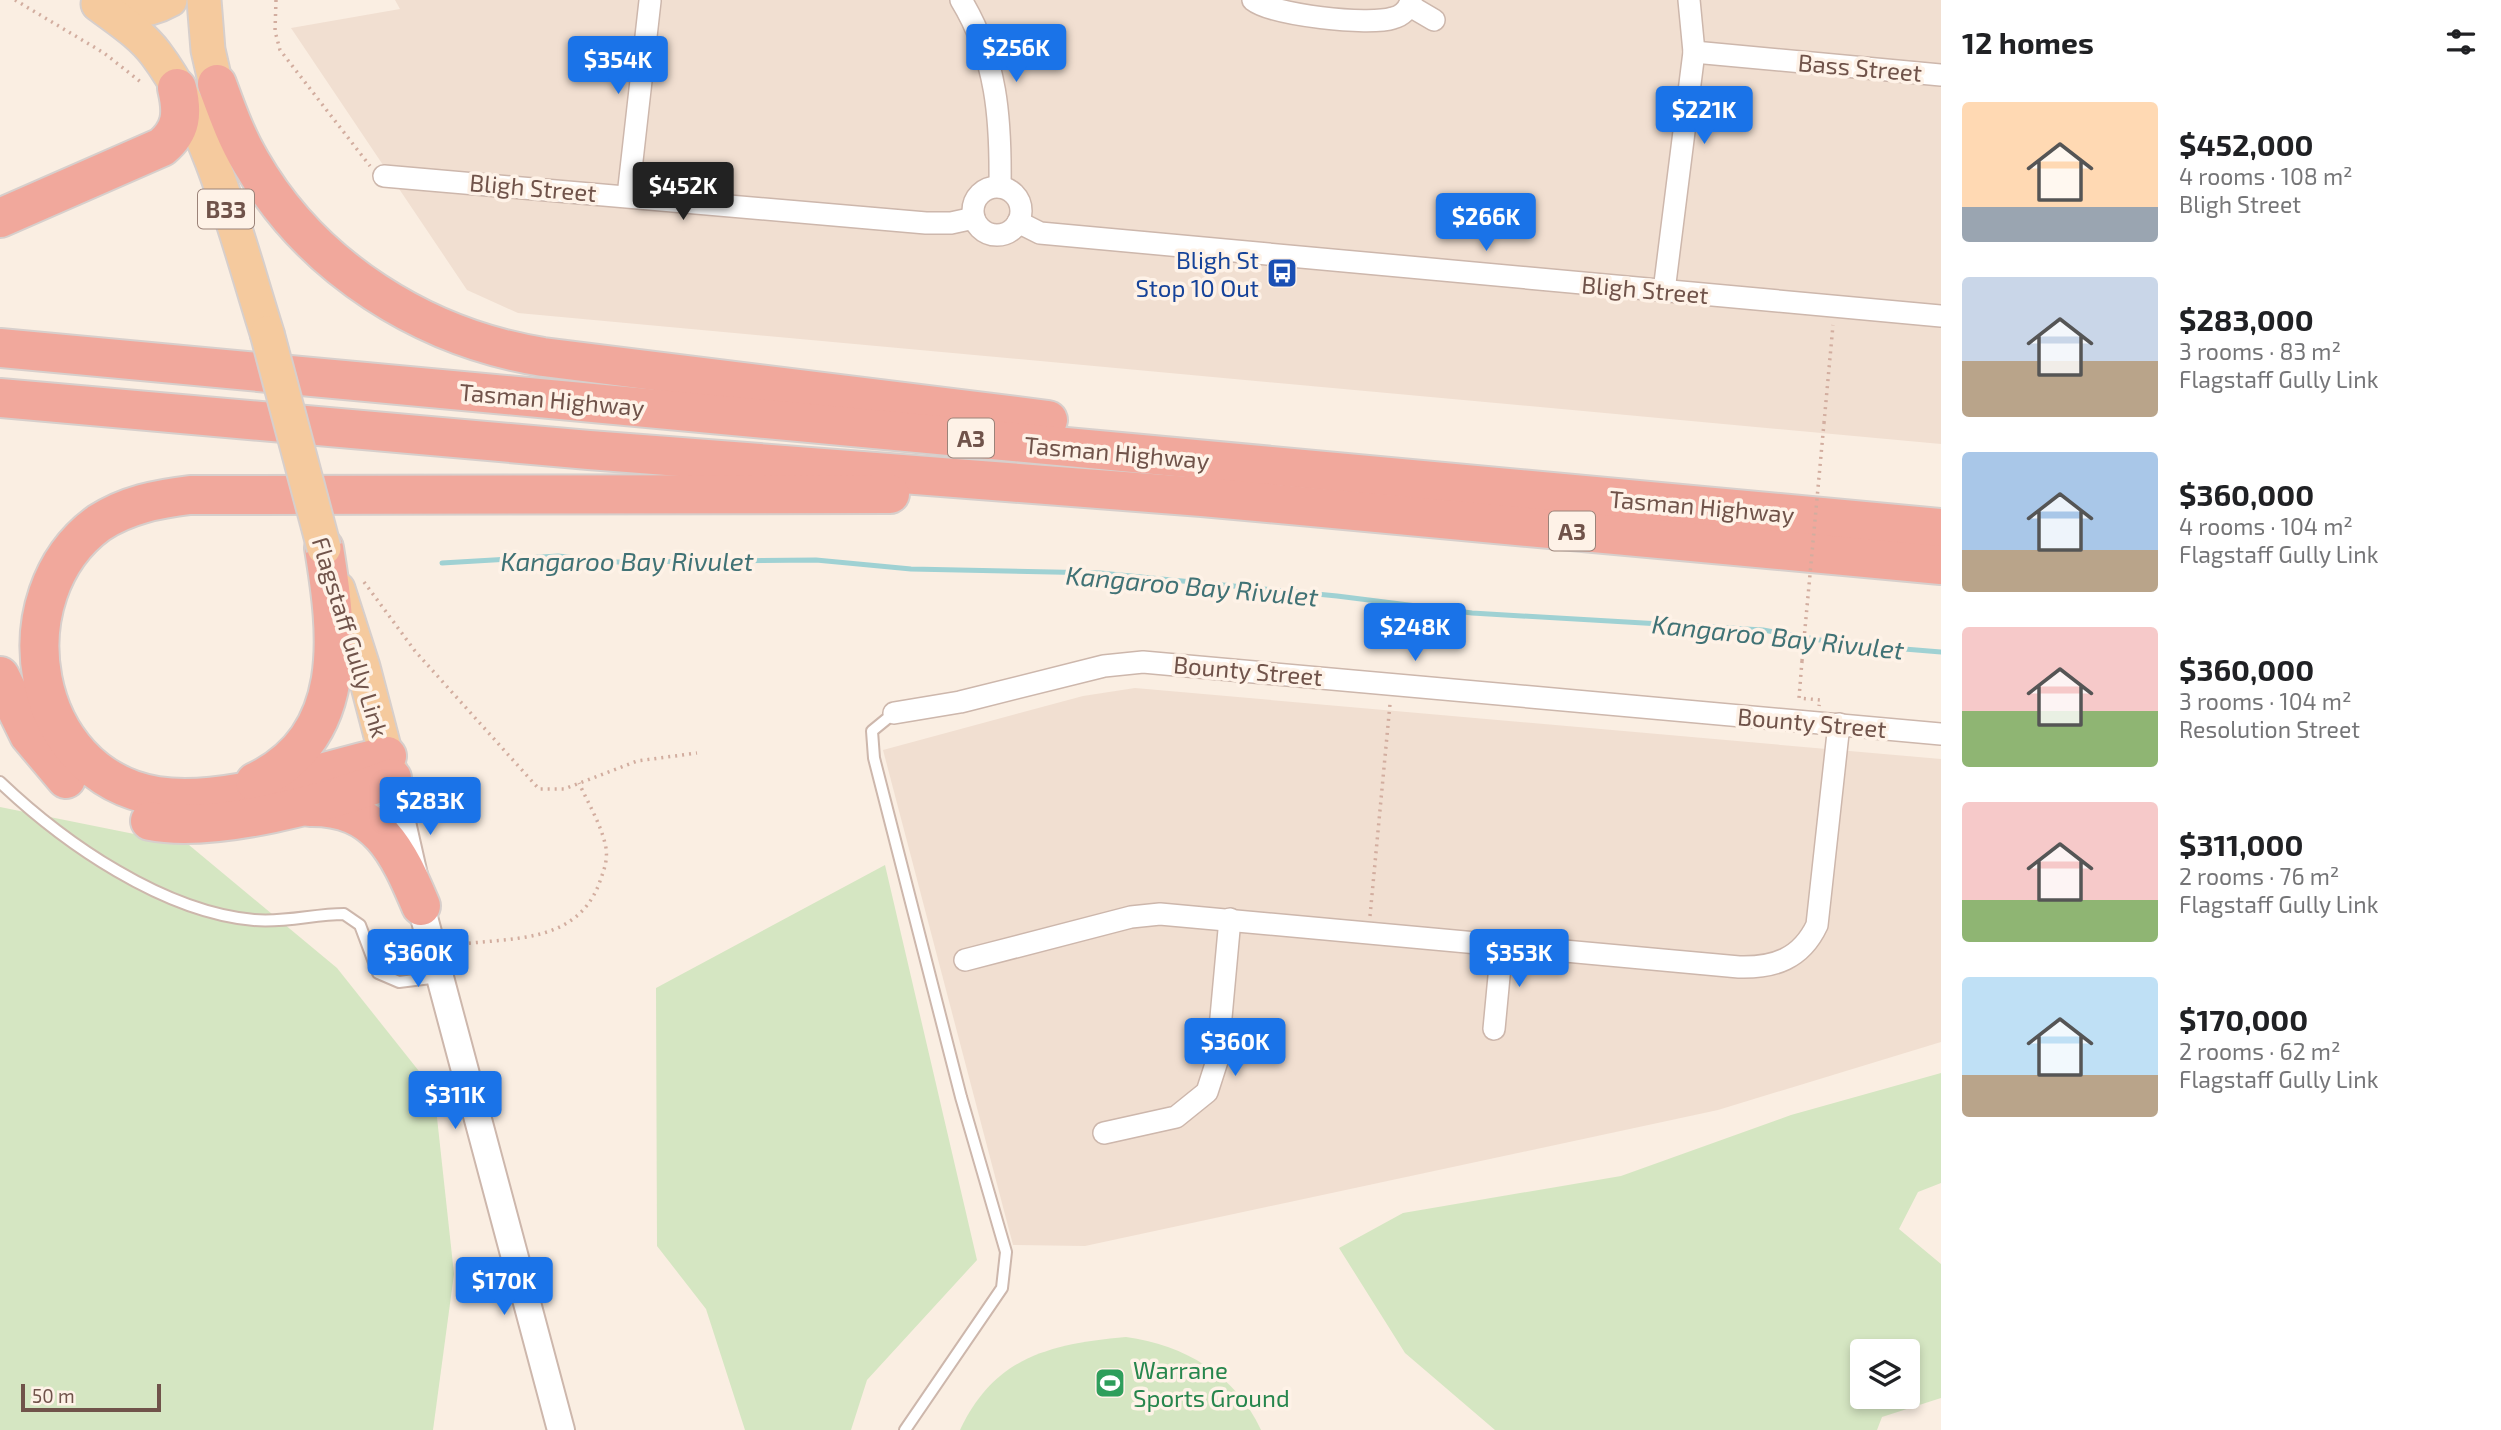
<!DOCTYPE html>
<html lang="en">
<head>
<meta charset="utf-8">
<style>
	:root { --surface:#fff; --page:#f6f6f6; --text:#202124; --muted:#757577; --accent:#1a73e8 }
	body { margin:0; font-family:"Exo 2",sans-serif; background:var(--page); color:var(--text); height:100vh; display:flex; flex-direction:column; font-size:26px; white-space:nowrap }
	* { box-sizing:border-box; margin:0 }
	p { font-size:23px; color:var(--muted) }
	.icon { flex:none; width:38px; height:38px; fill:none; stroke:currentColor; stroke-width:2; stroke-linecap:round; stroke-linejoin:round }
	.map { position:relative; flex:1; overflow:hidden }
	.side { display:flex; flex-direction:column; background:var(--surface); width:560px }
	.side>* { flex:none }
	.controls { position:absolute; left:1850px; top:1339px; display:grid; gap:14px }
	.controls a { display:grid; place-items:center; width:70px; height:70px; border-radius:7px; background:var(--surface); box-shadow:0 4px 10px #0003; font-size:35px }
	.scale { position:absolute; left:21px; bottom:18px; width:140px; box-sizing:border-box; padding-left:7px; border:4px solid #70534a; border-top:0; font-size:19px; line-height:24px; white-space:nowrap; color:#70534a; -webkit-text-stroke:5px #fef2e7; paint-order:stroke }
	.price { position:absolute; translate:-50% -60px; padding:0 16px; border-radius:7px; background:var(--accent); color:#fff; font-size:23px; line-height:46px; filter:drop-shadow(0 2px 4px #0008) }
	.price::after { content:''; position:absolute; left:50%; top:42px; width:21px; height:16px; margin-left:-10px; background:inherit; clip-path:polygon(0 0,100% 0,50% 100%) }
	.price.current { background:#222; color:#fff }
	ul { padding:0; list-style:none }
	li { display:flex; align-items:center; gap:21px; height:175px; padding:0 21px }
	li span { display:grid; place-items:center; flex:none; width:196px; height:140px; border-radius:7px; color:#555 }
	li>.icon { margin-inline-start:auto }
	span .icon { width:84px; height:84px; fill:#fffc; stroke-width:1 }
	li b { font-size:30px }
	h2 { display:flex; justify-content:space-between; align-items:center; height:84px; padding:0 21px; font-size:30px }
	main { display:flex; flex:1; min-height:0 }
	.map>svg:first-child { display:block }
</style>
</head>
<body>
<main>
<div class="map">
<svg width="1941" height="1430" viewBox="0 0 1941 1430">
	<rect width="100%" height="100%" fill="#faeee2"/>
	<!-- residential -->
	<g fill="#f1dfd1">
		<path d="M395,0H1941V444L518,313L467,290L291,28L400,9Z"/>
		<path d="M1135,688L1941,759V1042L1718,1110L1085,1246L1013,1245L883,750L1083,696Z"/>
	</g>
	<!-- green -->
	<g fill="#d5e6c2" fill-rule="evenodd">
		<path d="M0,807L189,845L337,968L434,1090L454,1274L433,1430H0Z"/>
		<path d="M885,865L977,1260L867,1380L851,1430H745L706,1309L657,1246L656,988Z"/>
		<path d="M1941,1073V1183L1918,1192L1899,1229L1941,1264V1398L1882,1417L1877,1430H1495L1405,1353L1339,1248L1403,1213L1621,1176L1791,1115ZM1862,1351H1908V1396H1862Z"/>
		<path d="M1126,1337C1184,1345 1235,1374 1261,1430H960C995,1356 1051,1344 1126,1337Z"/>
	</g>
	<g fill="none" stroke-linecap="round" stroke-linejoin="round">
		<!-- stream -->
		<path stroke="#9fd1d3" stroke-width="5" d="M442,563L558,556L616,562L816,560L911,569L1100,573L1337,596L1472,613L1763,630L1843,644L1941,652"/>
		<!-- service casing -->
		<g stroke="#cdb7ac" stroke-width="14">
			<g id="service">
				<path d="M894,713L872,731L874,758L961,1097L1006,1252L1002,1288L905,1430"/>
				<path d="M0,782C64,843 163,912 254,920C285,923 314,914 344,914L360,925L378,973L399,982L439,977"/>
			</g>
		</g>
		<!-- minor casing -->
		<g stroke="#cdb7ac" stroke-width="24">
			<g id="minor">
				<path d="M961,0C997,59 1001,119 1000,187"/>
				<path d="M1253,0C1272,15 1369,26 1393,18C1402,16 1409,9 1411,0"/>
				<path d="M1410,6L1434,20"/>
				<path d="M1694,52L1941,75"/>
				<path d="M384,176L926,223H951L974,218"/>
				<circle cx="997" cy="211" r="24"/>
				<path d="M628,196L650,1"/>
				<path d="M1018,222L1040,233L1941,316"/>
				<path d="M1664,291L1694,52L1689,0"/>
				<path d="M894,713L960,702L1104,666L1143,662L1941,734"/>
				<path d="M965,960L1131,917L1160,914L1739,967C1774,968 1801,959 1817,925L1839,724"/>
				<path d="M1494,1029L1502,945"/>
				<path d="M1104,1133L1176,1117L1207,1092L1217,1061L1230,919"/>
			</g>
		</g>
		<!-- tertiary casing -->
		<g stroke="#cdb7ac" stroke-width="30">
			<path id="tertiary" d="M392,778L421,906L561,1430"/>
		</g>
		<!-- primary casing -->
		<g stroke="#d7cfcc" stroke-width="37">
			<g id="primary">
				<path d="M204,0L208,50L222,111"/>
				<path d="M98,4C122,13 147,13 170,0"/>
				<path d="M99,5C119,20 141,34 156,54C211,127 239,245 267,333"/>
				<path d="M338,589L363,667L392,778"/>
			</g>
		</g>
		<!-- motorway casing -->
		<g stroke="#d7cfcc" stroke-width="42">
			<g id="motorway">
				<path d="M217,84C227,111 236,137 251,162C312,268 424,338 543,357L1048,420"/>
				<path d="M0,218L162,147C182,130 183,113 177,88"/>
				<path d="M0,348L1941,528"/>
				<path d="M0,398L589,450L1202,497L1941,565"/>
				<path d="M0,676L29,735L66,779"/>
				<path d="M387,756C317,771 228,807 157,796C28,775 0,595 99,523C127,505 157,499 190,495L890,494"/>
				<path d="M255,782C351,736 338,634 324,548"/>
				<path d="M310,807C378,806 398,852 421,906"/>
				<path d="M150,821C214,834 331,802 392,778"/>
			</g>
		</g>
		<!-- path -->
		<g stroke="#d2ad9f" stroke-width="3.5" stroke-dasharray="2 5" stroke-linecap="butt">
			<path d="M15,0L104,53L142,83"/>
			<path d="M276,0L275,31L280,50L370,166"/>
			<path d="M1824,423L1833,325"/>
			<path d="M364,582L415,651L539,789H564L637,761L697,753"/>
			<path d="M1802,661L1799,698L1820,700L1819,706"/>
			<path d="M1370,916L1390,704"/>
			<path d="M455,945C510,937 575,945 599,884C603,872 608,862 606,848C602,826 588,803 579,783"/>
		</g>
		<!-- service -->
		<use href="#service" stroke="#fff" stroke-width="10"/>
		<!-- minor -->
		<use href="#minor" stroke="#fff" stroke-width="21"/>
		<!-- tertiary -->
		<use href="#tertiary" stroke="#fff" stroke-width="26"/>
		<!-- primary -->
		<use href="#primary" stroke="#f5ca9e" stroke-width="33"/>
		<!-- motorway -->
		<use href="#motorway" stroke="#f1a89c" stroke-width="38"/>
		<!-- primary-bridge casing -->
		<g stroke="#d7cfcc" stroke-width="37" stroke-linecap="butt">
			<path id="primary-bridge" d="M267,333L324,548"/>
		</g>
		<!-- path-bridge -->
		<path stroke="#d2ad9f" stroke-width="3.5" stroke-dasharray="2 5" stroke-linecap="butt" d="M1802,661L1824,423"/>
		<!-- primary-bridge -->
		<use href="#primary-bridge" stroke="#f5ca9e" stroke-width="33"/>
	</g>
	<!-- icons -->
	<defs>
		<g id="bus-square" transform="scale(1.575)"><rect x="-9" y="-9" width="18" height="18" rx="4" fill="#1a4fb4" stroke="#fef2e7"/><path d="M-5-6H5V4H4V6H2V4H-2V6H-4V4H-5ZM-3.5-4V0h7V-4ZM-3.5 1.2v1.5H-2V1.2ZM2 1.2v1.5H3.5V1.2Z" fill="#fff"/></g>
		<g id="stadium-square" transform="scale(1.575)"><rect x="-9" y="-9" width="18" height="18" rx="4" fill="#2e9e5b" stroke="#fef2e7"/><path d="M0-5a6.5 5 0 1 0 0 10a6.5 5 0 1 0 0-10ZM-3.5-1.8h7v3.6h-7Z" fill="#fff"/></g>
	</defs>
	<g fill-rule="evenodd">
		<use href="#bus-square" x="1282" y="273"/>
		<use href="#stadium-square" x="1110" y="1383"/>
	</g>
	<g text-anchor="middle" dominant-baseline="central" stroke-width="7" stroke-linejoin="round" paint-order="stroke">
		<!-- shield labels -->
		<g fill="#fef2e7" stroke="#9b8379" stroke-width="2">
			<rect x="198" y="189.5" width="56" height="39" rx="5"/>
			<rect x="948" y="418.5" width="46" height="39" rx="5"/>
			<rect x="1549" y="511.5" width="46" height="39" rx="5"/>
		</g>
		<g font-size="23" font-weight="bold" fill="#70534a">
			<text x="226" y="209">B33</text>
			<text x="971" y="438">A3</text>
			<text x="1572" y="531">A3</text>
		</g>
		<!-- street labels -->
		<g font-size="24" fill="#70534a" stroke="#fef2e7">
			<text transform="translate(1860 67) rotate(5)">Bass Street</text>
			<text transform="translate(533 187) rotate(5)">Bligh Street</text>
			<text transform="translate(1645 289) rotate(5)">Bligh Street</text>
			<text transform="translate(552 399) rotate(5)">Tasman Highway</text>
			<text transform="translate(1117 452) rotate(5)">Tasman Highway</text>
			<text transform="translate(1702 506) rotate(5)">Tasman Highway</text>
			<text transform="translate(351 637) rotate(73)">Flagstaff Gully Link</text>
			<text transform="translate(1248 670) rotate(5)">Bounty Street</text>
			<text transform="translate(1812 722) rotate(5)">Bounty Street</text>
		</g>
		<!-- transit labels -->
		<g font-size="24" fill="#164399" stroke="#fef2e7" text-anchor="end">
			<text x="1259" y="259">Bligh St<tspan x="1259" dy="28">Stop 10 Out</tspan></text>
		</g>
		<!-- leisure labels -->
		<g font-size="24" fill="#27864d" stroke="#fef2e7" text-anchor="start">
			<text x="1133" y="1369">Warrane<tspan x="1133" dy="28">Sports Ground</tspan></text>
		</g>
		<!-- water labels -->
		<g font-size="26" font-style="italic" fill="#407275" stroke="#fef2e7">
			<text x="627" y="560">Kangaroo Bay Rivulet</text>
			<text transform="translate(1192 585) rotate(5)">Kangaroo Bay Rivulet</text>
			<text transform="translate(1778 636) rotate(6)">Kangaroo Bay Rivulet</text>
		</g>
	</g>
</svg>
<div class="controls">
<a><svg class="icon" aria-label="layers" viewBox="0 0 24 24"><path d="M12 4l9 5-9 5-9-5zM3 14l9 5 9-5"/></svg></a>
</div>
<div class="scale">50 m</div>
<b class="price" style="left:1016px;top:84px">$256K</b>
<b class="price" style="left:618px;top:96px">$354K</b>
<b class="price" style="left:1704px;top:146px">$221K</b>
<b class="price current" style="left:683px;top:222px">$452K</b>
<b class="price" style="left:1486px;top:253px">$266K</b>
<b class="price" style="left:1415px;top:663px">$248K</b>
<b class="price" style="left:430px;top:837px">$283K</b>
<b class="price" style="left:418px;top:989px">$360K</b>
<b class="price" style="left:1519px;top:989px">$353K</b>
<b class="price" style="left:1235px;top:1078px">$360K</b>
<b class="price" style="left:455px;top:1131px">$311K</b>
<b class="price" style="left:504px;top:1317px">$170K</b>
</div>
<section class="side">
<h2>12 homes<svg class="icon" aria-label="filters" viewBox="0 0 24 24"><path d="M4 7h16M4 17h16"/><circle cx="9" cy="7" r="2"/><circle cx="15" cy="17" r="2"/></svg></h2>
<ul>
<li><span style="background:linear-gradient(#ffd9b3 75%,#9aa5b1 0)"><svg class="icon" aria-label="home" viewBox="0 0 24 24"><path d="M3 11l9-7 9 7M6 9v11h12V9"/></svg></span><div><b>$452,000</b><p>4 rooms · 108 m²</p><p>Bligh Street</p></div></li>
<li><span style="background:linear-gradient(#c9d6e8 60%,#b9a48a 0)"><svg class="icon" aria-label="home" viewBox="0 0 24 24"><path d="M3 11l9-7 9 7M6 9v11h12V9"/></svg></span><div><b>$283,000</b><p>3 rooms · 83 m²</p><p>Flagstaff Gully Link</p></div></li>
<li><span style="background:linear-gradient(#a9c7e8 70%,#b9a48a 0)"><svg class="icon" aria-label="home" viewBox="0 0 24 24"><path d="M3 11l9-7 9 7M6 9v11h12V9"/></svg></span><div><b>$360,000</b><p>4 rooms · 104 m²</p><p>Flagstaff Gully Link</p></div></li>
<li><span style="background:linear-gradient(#f6c9c9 60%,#8fb573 0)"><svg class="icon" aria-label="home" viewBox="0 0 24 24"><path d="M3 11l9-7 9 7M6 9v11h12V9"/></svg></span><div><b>$360,000</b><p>3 rooms · 104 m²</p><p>Resolution Street</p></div></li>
<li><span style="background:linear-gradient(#f6c9c9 70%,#8fb573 0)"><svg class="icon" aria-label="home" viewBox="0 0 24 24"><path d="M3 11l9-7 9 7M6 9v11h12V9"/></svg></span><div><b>$311,000</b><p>2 rooms · 76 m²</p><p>Flagstaff Gully Link</p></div></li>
<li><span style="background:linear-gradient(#bfe0f5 70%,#b9a48a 0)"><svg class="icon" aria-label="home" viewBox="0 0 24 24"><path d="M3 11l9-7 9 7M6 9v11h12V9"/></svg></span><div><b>$170,000</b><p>2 rooms · 62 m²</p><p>Flagstaff Gully Link</p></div></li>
</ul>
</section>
</main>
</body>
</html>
